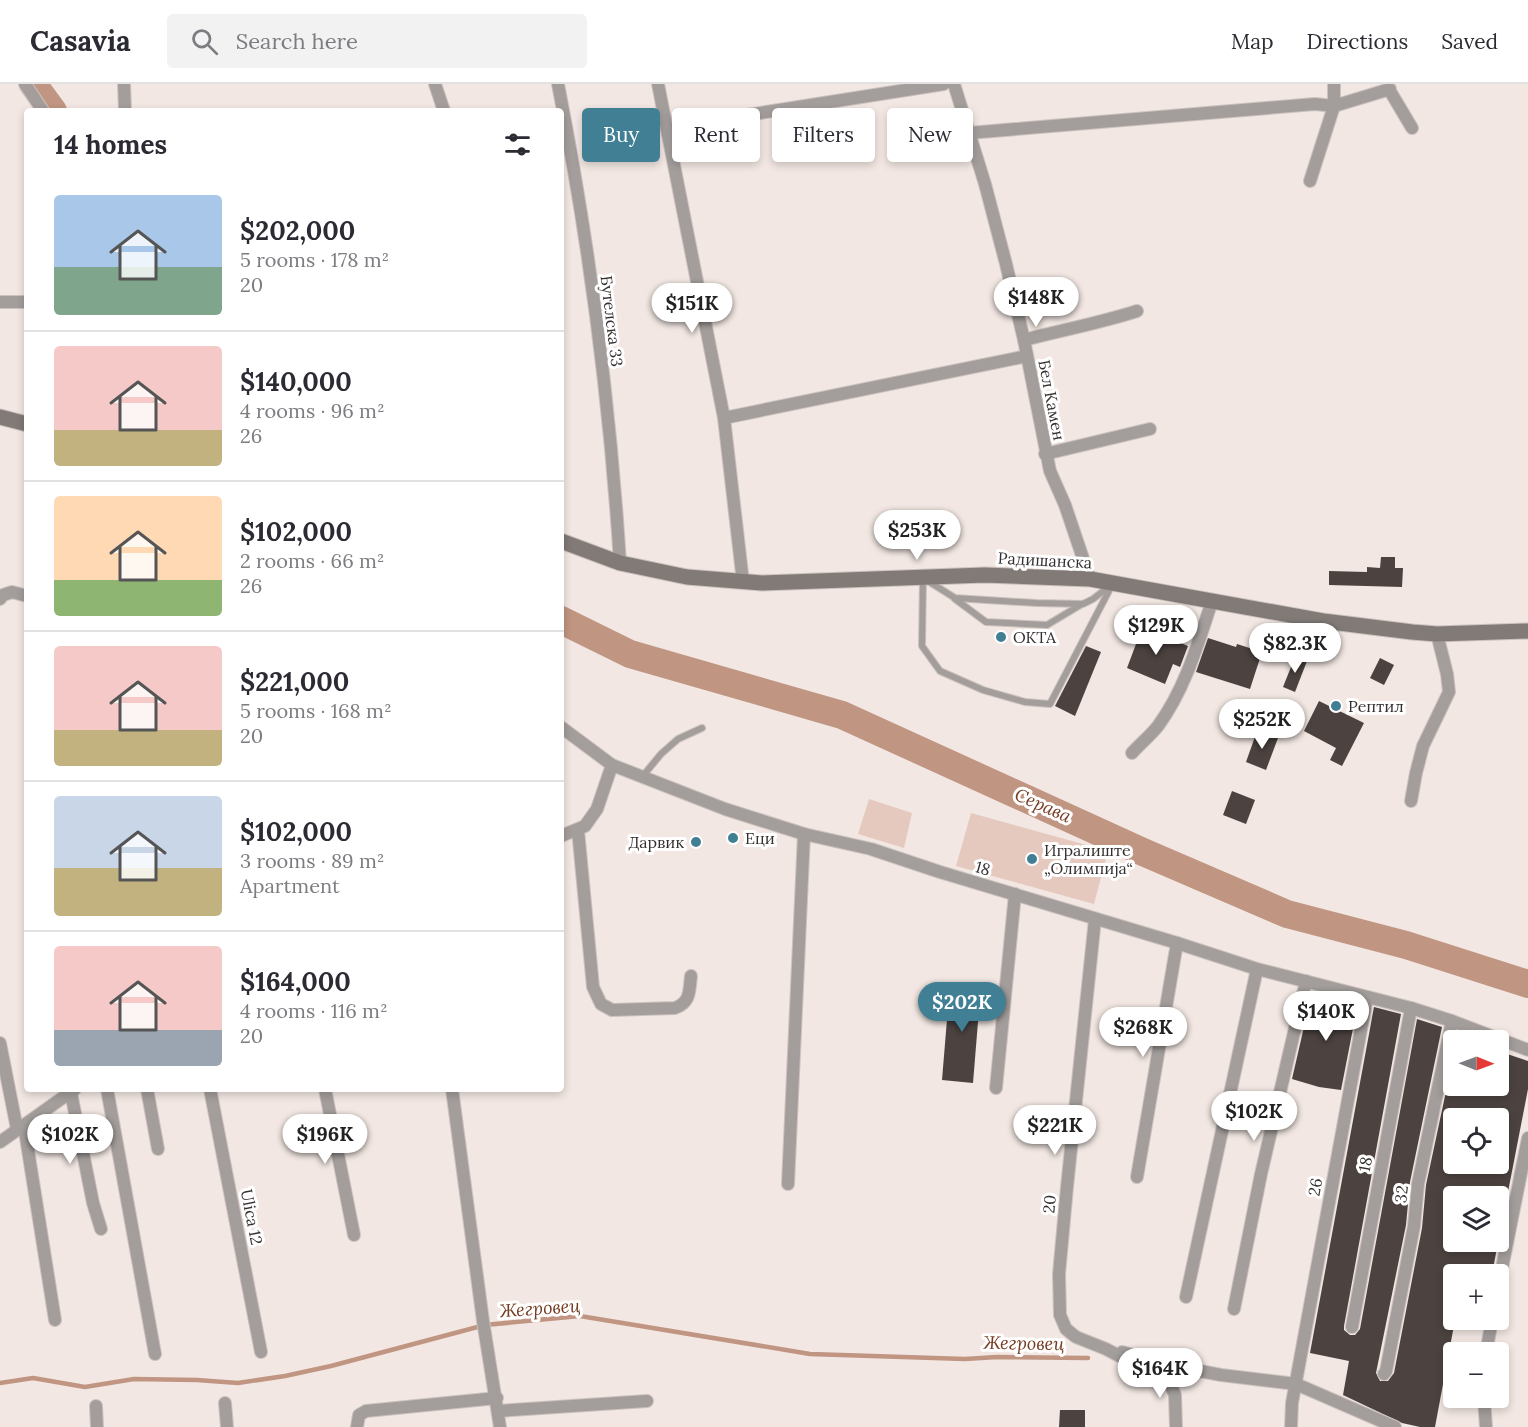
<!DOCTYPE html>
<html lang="en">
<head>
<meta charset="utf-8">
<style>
	:root { --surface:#fff; --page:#f2f2f3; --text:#2b2b33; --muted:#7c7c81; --line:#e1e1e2; --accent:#417f95 }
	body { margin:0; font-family:Lora,serif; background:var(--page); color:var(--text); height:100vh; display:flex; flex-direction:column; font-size:22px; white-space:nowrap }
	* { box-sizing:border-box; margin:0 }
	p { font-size:20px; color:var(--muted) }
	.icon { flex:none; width:33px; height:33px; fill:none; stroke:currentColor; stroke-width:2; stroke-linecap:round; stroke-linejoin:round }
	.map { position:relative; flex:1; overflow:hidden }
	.details { position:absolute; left:24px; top:24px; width:540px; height:984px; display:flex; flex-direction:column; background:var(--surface); border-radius:6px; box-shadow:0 3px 9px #0003 }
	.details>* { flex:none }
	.hud { position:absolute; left:582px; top:24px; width:570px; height:54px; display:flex; gap:12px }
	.needle { width:39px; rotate:91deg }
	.controls { position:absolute; left:1443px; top:946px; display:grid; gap:12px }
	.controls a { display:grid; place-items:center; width:66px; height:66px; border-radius:6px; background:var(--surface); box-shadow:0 3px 9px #0003; font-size:30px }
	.price { position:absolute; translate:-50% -51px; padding:0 14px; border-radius:21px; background:#fff; color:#222; font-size:20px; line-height:39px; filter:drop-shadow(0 2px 3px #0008) }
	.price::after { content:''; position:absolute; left:50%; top:36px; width:18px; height:14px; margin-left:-9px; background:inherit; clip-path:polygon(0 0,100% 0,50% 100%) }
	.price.active { background:var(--accent); color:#fff }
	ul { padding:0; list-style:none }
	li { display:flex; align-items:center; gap:18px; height:150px; padding:0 30px }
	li+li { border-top:2px solid var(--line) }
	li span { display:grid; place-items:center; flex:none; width:168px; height:120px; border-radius:6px; color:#555 }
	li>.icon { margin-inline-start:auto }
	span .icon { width:72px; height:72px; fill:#fffc; stroke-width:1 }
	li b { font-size:26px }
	h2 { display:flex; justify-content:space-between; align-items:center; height:72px; padding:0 30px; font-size:26px }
	.tag { padding:0 21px; border-radius:6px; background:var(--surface); box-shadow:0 3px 9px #0003; font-size:21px; line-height:54px }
	.tag.active { background:var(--accent); color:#fff }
	header { display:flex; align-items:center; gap:36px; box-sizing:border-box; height:84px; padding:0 30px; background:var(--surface); border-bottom:2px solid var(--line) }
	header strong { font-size:28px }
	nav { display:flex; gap:33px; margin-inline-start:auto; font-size:21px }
	.search { width:420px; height:54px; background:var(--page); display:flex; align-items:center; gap:15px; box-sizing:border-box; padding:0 21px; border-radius:6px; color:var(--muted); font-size:22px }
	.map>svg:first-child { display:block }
</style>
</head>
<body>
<header>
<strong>Casavia</strong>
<div class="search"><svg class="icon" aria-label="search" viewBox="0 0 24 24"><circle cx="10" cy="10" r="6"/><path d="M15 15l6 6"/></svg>Search here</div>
<nav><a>Map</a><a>Directions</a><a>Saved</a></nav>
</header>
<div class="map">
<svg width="1528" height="1343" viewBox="0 0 1528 1343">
	<rect width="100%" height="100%" fill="#f2e7e2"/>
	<!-- green -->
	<g fill="#e6c9be">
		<path d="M869,715L912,729L904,764L858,750Z"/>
		<path d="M971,729L1108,767L1094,820L956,782Z"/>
	</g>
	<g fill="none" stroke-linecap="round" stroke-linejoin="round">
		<!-- stream -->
		<path stroke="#c09582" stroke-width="4.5" d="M0,1299L33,1294L85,1303L134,1295L197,1296L238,1299L285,1292L331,1282L485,1241L580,1232L810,1270L965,1275L997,1273L1088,1274"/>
		<!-- river -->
		<g stroke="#c09582" stroke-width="28">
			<path d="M33,0L53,27"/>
			<path d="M561,536L630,570L842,631L1143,768L1287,830L1406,861L1528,900"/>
		</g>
	</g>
	<!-- building -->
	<g fill="#4c4340" fill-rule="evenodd">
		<path d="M1381,473H1395V484H1403L1402,503L1329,501V487L1367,488V483L1380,484Z"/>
		<path d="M1142,544L1188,562L1180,583L1173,580L1165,600L1127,584Z"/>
		<path d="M1208,554L1236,563L1237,560L1262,568L1250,605L1196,588Z"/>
		<path d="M1086,562L1101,568L1075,632L1055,622Z"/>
		<path d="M1295,573L1307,577L1295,608L1283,603Z"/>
		<path d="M1380,574L1394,581L1384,601L1370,594Z"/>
		<path d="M1319,617L1364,639L1342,682L1330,676L1336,664L1304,647Z"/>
		<path d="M1257,647L1278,654L1266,686L1246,678Z"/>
		<path d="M1232,707L1255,716L1246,740L1223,731Z"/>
		<path d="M950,899L981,901L973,999L942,996Z"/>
		<path d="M1312,908L1358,919L1341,1006L1319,1003L1292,995Z"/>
		<path d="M1374,923L1401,930L1344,1242V1246L1350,1251H1355L1360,1245L1417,935L1442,943L1410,1098L1406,1141L1376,1289L1380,1297H1388L1394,1289L1422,1144L1426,1101L1454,970V1002H1498V967L1528,977V1005L1507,1113H1454V1158H1498L1492,1191H1454V1236H1455L1435,1343H1420L1402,1339L1343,1311L1349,1277L1310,1269ZM1454,1035H1498V1080H1454Z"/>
		<path d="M1060,1326H1085V1343H1059Z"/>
	</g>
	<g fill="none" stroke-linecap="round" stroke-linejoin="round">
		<!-- lane casing -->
		<g stroke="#ccc2be" stroke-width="8">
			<g id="lane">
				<path d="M923,493L922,562L940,587L983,606L1025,618L1050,620L1113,499"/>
				<path d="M928,497L955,514L1036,519L1083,520L1093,515L1111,501"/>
				<path d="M955,515L986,538L1047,541L1082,520"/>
				<path d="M642,693L661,670L678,655L702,644"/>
			</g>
		</g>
		<!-- street casing -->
		<g stroke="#ccc2be" stroke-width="14">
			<g id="street">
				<path d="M25,0L43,27"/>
				<path d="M124,0L125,27"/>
				<path d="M435,0L444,27"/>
				<path d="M558,0C589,158 610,319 620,479"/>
				<path d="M658,0L724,334L743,498"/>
				<path d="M954,0L985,100L1006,180L1024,256L1050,387L1065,421L1090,495"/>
				<path d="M690,40L944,0"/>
				<path d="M969,49L1315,20L1334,22V0"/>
				<path d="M1310,97L1334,22L1390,5V7L1412,44"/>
				<path d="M0,218H27"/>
				<path d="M1024,256C1062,246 1100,239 1137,227"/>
				<path d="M724,334L1027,272"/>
				<path d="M1045,370L1150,345"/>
				<path d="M0,515L3,511L12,508L27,512"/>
				<path d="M561,643L612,681L725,725L804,750L871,765L940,788L1177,859L1257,885L1411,924L1452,937L1528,966"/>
				<path d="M1132,669C1140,660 1150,652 1158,642C1185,605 1198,560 1212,517"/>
				<path d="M1411,717L1416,689L1423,662L1449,608L1447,590L1437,550"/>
				<path d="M578,746L593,903L601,920L612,926L675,924C691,918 689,907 691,892"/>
				<path d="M561,752L585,742L597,725L612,681"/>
				<path d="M1095,835L1067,1103L1059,1190L1060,1231L1066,1245L1076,1253L1106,1265L1161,1294L1171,1302L1175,1311L1176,1343"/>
				<path d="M0,959L17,1045"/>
				<path d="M996,1004L1015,810"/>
				<path d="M107,1005L155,1270"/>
				<path d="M147,1005L158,1065"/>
				<path d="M210,1005L261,1268"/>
				<path d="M325,1005L354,1151"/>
				<path d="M452,1005L483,1237L500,1343"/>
				<path d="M71,1009L93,1119L101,1145"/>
				<path d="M24,1041L55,1236"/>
				<path d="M0,1058L75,1005"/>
				<path d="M1137,1093L1177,859"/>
				<path d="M788,1100L804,750"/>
				<path d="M1498,1204L1528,1054"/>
				<path d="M1186,1213L1257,885"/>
				<path d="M1234,1225L1261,1090L1306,897"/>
				<path d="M1352,1243L1411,924"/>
				<path d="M1122,1268L1174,1282L1221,1291L1296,1300L1395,1343"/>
				<path d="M1486,1269L1492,1236"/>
				<path d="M1384,1290L1386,1287L1414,1142L1418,1100L1452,937"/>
				<path d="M1484,1314L1486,1343"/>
				<path d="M225,1319L227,1343"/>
				<path d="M96,1322L97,1343"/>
				<path d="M498,1327L647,1317"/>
				<path d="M357,1343L359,1331L366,1327L497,1314"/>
				<path d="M1291,1343L1292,1319L1367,913"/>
			</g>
		</g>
		<!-- secondary casing -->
		<g stroke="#ccc2be" stroke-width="17">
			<g id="secondary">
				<path d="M0,333L27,340"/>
				<path d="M561,457L620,479L687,493L762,499L985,491L1090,495L1323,537L1412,548L1437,550L1528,547"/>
			</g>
		</g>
		<!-- lane -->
		<use href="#lane" stroke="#a39e9c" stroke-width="6"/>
		<!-- street -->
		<use href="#street" stroke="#a39e9c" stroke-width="12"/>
		<!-- secondary -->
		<use href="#secondary" stroke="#817a77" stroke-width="15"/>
	</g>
	<!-- markers -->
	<g fill="#417f95" stroke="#fff" stroke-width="2">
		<circle cx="1001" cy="553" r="6"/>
		<circle cx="1336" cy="622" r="6"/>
		<circle cx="733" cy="754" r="6"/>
		<circle cx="696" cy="758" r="6"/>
		<circle cx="1032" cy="775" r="6"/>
	</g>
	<g text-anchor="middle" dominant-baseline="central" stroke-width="6" stroke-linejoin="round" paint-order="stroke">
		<!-- street labels -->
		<g font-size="16" fill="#34302f" stroke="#fff">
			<text transform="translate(612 237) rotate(83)">Бутелска 33</text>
			<text transform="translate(1052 316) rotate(79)">Бел Камен</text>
			<text transform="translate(1045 476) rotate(3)">Радишанска</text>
			<text transform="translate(983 784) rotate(16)">18</text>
			<text transform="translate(1365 1080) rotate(-79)">18</text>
			<text transform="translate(1315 1103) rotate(-80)">26</text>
			<text transform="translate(1401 1110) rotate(-83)">32</text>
			<text transform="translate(1049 1120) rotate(-85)">20</text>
			<text transform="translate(252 1133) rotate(79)">Ulica 12</text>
		</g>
		<!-- poi labels -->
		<g font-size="16" fill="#34302f" stroke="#fff" text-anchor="start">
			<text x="1013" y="553">ОКТА</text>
			<text x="1348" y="622">Рептил</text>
			<text x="745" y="754">Еци</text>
			<text x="684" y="758" text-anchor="end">Дарвик</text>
			<text x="1044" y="766">Игралиште<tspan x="1044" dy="18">„Олимпија“</tspan></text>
		</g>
		<!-- water labels -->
		<g font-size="18" font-style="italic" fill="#753c22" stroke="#fff">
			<text transform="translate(1043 721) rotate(24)">Серава</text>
			<text transform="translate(540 1224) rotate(-4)">Жегровец</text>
			<text transform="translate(1024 1259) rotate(1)">Жегровец</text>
		</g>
	</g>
</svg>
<div class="controls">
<a><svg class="needle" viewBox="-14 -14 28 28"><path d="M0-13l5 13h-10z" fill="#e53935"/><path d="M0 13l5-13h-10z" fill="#7c7c81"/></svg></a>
<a><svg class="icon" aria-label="locate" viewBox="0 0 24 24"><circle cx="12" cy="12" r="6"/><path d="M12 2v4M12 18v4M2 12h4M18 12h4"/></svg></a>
<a><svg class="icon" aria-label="layers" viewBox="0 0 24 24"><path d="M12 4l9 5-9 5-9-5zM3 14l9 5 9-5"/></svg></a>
<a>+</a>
<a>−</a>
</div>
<b class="price" style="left:1036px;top:244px">$148K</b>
<b class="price" style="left:692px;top:250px">$151K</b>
<b class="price" style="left:917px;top:477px">$253K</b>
<b class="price" style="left:1156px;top:572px">$129K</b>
<b class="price" style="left:1295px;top:590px">$82.3K</b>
<b class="price" style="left:1262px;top:666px">$252K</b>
<b class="price active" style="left:962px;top:949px">$202K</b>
<b class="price" style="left:1326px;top:958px">$140K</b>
<b class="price" style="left:1143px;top:974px">$268K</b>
<b class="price" style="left:1254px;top:1058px">$102K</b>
<b class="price" style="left:1055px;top:1072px">$221K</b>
<b class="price" style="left:70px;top:1081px">$102K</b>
<b class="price" style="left:325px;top:1081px">$196K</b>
<b class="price" style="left:1160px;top:1315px">$164K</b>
<div class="hud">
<a class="tag active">Buy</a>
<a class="tag">Rent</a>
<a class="tag">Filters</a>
<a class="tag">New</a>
</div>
<section class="details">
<h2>14 homes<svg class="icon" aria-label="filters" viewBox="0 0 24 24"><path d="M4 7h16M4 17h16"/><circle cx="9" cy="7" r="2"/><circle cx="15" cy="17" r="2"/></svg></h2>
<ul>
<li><span style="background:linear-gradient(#a9c7e8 60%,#7fa58c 0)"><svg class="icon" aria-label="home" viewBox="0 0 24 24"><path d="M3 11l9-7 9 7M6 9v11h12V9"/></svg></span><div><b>$202,000</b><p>5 rooms · 178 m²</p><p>20</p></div></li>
<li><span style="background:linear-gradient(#f6c9c9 70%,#c2b280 0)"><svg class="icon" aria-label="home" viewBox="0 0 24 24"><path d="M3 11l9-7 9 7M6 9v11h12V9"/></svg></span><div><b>$140,000</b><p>4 rooms · 96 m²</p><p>26</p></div></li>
<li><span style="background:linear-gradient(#ffd9b3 70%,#8fb573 0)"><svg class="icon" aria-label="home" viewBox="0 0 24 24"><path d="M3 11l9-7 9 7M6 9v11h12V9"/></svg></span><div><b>$102,000</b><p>2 rooms · 66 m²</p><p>26</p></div></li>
<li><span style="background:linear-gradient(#f6c9c9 70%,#c2b280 0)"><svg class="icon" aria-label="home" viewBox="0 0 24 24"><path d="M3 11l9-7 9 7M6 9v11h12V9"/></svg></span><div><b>$221,000</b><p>5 rooms · 168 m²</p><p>20</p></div></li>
<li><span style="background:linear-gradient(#c9d6e8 60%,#c2b280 0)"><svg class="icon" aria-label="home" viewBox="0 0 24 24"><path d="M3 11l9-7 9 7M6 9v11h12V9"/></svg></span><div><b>$102,000</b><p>3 rooms · 89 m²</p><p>Apartment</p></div></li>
<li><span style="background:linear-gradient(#f6c9c9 70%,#9aa5b1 0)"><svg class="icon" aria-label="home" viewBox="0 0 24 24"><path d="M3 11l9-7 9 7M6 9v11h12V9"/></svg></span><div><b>$164,000</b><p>4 rooms · 116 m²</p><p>20</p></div></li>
</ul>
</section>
</div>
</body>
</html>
